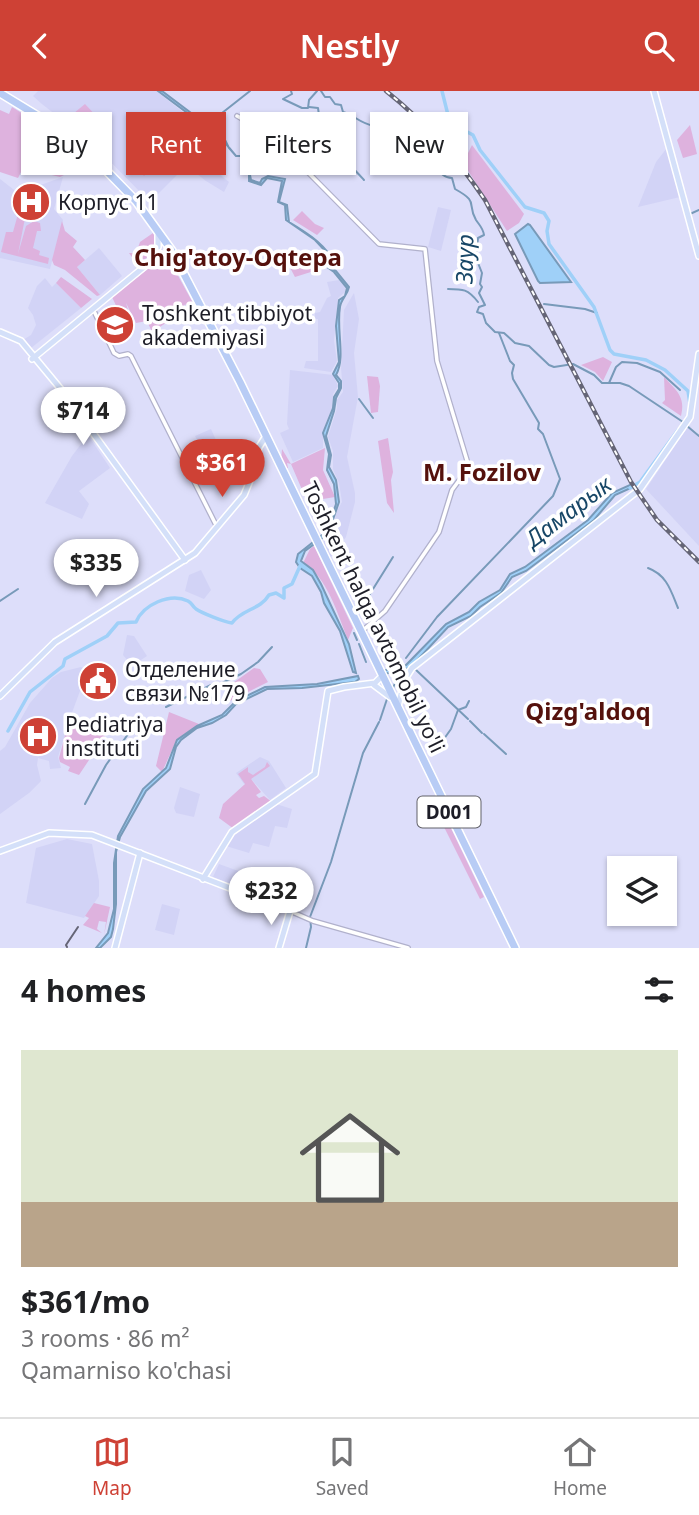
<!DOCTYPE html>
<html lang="en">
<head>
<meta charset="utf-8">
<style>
	:root { --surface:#fff; --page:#f6f6f6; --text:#202124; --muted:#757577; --line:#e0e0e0; --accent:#ce4135 }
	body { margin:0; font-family:"Noto Sans",sans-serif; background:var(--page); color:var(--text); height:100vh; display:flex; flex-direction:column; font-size:26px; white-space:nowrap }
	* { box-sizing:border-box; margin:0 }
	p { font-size:23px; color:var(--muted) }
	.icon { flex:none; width:38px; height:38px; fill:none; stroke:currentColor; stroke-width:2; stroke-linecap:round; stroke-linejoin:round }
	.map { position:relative; height:857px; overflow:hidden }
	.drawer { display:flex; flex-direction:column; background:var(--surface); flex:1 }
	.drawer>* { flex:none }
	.hud { position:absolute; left:21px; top:21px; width:658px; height:63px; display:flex; gap:14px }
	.buttons { position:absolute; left:607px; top:765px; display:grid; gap:14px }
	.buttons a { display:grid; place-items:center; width:70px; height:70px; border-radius:0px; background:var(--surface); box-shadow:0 2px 5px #0004; font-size:35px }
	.price { position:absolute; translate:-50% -60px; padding:0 16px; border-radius:24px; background:#fff; color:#222; font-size:23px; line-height:46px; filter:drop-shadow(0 2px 4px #0008) }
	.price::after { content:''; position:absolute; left:50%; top:42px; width:21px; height:16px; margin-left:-10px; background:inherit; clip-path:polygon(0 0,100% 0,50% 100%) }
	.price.current { background:var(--accent); color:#fff }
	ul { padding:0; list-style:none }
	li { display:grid; align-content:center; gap:14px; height:371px; padding:0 21px }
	li span { display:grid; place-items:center; height:217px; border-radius:0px; color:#555 }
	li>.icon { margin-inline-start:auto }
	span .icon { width:126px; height:126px; fill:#fffc; stroke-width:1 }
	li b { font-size:30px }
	h2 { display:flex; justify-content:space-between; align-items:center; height:84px; padding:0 21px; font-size:30px }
	.tag { padding:0 24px; border-radius:0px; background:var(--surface); box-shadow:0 2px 5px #0004; font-size:24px; line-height:63px }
	.tag.current { background:var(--accent); color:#fff }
	header { display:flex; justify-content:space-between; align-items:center; height:91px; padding:0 21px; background:var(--accent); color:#fff; font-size:32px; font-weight:600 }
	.menu { display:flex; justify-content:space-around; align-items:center; height:98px; border-top:2px solid var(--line); background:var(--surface); font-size:19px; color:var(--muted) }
	.menu a { display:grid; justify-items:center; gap:4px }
	.menu .current { color:var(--accent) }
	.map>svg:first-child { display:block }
</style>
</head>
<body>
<header><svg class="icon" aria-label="back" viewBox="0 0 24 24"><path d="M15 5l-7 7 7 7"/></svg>Nestly<svg class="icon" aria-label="search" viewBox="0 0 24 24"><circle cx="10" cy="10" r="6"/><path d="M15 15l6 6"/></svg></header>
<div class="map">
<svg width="699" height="857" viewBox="0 0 699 857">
	<rect width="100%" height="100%" fill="#dddefa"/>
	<!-- built -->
	<g fill="#d2d3f6">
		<path d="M38,0H156L215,46L203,59L224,77L219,83L229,91L224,101L206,90L187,75L188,73L150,111L94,54L42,13L33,5Z"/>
		<path d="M667,57L680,106L638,116L656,71Z"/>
		<path d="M63,86L54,118L63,129L50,178L0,167V88L18,102Z"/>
		<path d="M438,116L451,119L441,160L428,156Z"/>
		<path d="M99,157L122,185L100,204L77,176Z"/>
		<path d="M45,187L52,196L56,192L81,217L31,257L23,249L31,244L36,234L33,224L28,217L37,195Z"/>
		<path d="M339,189L346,196L345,201L338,207L334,250L337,270L331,281L304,277L306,270H318V228H315V222L320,221L327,207L331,205L327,191Z"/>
		<path d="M354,202L359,228L354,262L358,306L347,366L355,402V411L346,446L329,468L322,454L335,434L336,422L342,411L339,392L333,378V360L328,346L337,317V309L343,301L341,277L344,219Z"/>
		<path d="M290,279L333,284L338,295L333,303L332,317L323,340V357L293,371L280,342L289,338L287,333Z"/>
		<path d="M689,334L699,346V455L646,398Z"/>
		<path d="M211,338L220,358L205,365L195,345Z"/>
		<path d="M88,344L110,377L79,400L89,413L82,428L45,412L72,365Z"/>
		<path d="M201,479L211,499L204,508L185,500L189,484Z"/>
		<path d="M127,544L134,545L147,565L132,575L123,564Z"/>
		<path d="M81,576L87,581L70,627L58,666L61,677L50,678L49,670L38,667L37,674L41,690L29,702L0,723V660L5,656L30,612L52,587L61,581Z"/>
		<path d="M260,666L269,670L286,697L270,709L252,689L244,693L236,682Z"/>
		<path d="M180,696L200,703L194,726L176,722L174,717Z"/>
		<path d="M276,713L292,718L287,737L275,735L269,756L253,752L249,762L226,755L236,740Z"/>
		<path d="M67,748L92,753L99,790V805L84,827L26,812L36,757Z"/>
		<path d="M219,773L244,782L239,796L213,786Z"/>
		<path d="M162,813L180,818L174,844L155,839Z"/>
	</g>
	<!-- green -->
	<g fill="#deb2de">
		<path d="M85,13L101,30L90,39L74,22Z"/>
		<path d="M12,16L51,40L85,68L80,74L84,78L73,82L72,80L60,86L23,77L18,87L0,81V19L9,23Z"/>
		<path d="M690,34L697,63L683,67L677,49Z"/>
		<path d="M472,54L524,123L519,132L507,140L463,72Z"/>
		<path d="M139,55L156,73L144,85L127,66Z"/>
		<path d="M302,120L315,133L324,137L317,144L293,129Z"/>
		<path d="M18,123L25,127L18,163L26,135L34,130L40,132L41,140H37L33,157L40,160L39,164L49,167L48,173L1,161L6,141H13Z"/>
		<path d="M62,130L65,140L77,150L73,156L85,169L77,176L100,204L97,205L65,179L54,174L52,169Z"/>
		<path d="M153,142L158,152L151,165L136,172L129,162H136L140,151Z"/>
		<path d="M306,163L314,180L295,186L287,171Z"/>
		<path d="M162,167L170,170L193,212L184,214L186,219L152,241L147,230L136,232L126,212L128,219L120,223L112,206Z"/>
		<path d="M61,186L92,208L81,217L56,192Z"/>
		<path d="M603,266L612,271L603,290L595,281L581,274Z"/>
		<path d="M367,285L378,286L380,295L378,321L371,322Z"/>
		<path d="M664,286C676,299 686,306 681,325L662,312L665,309Z"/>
		<path d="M388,347L393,381L391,389L394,422L387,412L378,350Z"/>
		<path d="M325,357L323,379L335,406L323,408L320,402L306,408L291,373L287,372L288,377L285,378L281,370L282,358L291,373Z"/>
		<path d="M314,455L353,537L348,549C338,524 327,485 303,472L310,458Z"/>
		<path d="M254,577L260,578L268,591L230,610L223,595L233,592Z"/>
		<path d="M169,621L199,633L177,648L162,681L156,675Z"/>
		<path d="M69,629L105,645L79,684L68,680L70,676L60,671L59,667Z"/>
		<path d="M267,671L270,675L251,688L261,701L256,704L259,707L264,705L272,711L234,738L219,727L223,713L245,693L238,683L248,676V681L253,684L265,676Z"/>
		<path d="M446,727L484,806L480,808L441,730Z"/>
		<path d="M94,812L110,816L104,844L106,831L99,830L97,838L102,842L83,834L89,827L85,825Z"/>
	</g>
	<!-- water -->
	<g fill="#9fd0f8" stroke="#789ab9" stroke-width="2">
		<path d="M158,0H162L224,47L229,57L236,65C243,66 251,60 257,68L250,84L251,89L260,92L262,88L268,85L285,88L279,111L287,114L289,131C304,140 322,151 331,166L329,176L336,180L349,196C347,205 341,208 340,216C336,239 346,266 336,284L341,290V297L336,307L334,320L326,345L331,364L329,376L336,389L339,411L328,443L305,460L301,470L313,479L321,493L349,553L356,582L353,581L340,540L324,512L321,501L312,485L300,477L296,471L298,463L327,440L336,413L334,393L327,379L329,363L323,342L333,317L334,306L339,298V292L333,283L339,271L336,235L339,209L345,205L347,197L334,181L327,176L328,163L315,149L286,129L285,114L278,111L282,90L267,87L261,94L249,90V83L256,68L251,65H236L222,48Z"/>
		<path d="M528,133L530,134L571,191L540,192L538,190L515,143Z"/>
		<path d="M632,393L633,396L615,404L594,429L526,480L512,486L501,502L480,516L471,525L448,536L410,577L384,583L382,580L406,574L446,533L469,521L479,511L500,499L510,483L525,476L588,429L612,402Z"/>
		<path d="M358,585L359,588L355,591L302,597L267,598L236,613L226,624L212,632L197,637L181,649L176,656L170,678L146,700L120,746L116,761V813L113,838L111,846L100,857H96L108,842L114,818V772L118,745L143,698L166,677L177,649L197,635L222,624L236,610L265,596L317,593Z"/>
	</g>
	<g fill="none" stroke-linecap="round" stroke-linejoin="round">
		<!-- stream -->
		<g stroke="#789ab9" stroke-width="2">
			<path d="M291,0L292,3L283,8L302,17H308L309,9L317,0"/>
			<path d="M321,0L325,6H330L335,13L341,14L343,21C356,25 359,32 374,35L378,33L410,34L418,42L422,60L432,63L431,70C438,77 441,87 452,87L455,98C480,112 466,111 476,129C480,135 483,137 484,144L478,147L476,167L482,182L480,193L482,196L479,202L485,214L479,216L477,221L483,223L486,232L495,241L504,242L515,252L529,255L549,274L554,276L573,273L594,284L602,292H620L629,295L683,331"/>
			<path d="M309,16L318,17L319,24C342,33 333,45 341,62C346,71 357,81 364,89"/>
			<path d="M222,45V22L250,0"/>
			<path d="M690,123L699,119"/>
			<path d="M448,198C463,198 468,198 478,211"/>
			<path d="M544,213L585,218L597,222"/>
			<path d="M609,292L616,276L622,271L637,272L660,281L680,299"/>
			<path d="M359,308L373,327"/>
			<path d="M687,335L699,345"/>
			<path d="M648,477C667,484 671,500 678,517"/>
			<path d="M0,510L18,498"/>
			<path d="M363,514L393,466"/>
			<path d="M354,542L357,549"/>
			<path d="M359,553L366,571"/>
			<path d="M406,567L437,526L553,405L560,388L543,343L538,338L539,332L513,288L512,282L514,274L510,270L499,242"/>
			<path d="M415,578L468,628"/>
			<path d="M393,597L399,582"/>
			<path d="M166,616L211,594L220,593L241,583L258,571L272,556"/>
			<path d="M380,629L387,608"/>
			<path d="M470,630L482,642"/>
			<path d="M484,643L506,663"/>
			<path d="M434,662L451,638L458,619L466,616L469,610"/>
			<path d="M85,713L106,674L131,639"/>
			<path d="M306,857L311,836L310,826L331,771L363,662L379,631"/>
		</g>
		<!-- canal -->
		<g stroke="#9fd0f8" stroke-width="3.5">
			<path d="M442,0L449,28L458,36L473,44L480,59L525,116L544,122L549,130L547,140L549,153L594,216L610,259L614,263L646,269L665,279L688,300L690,313"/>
			<path d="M630,397L640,391L678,339"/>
			<path d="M8,640L30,601L63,575L65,568L107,545L118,532L136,531C143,514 170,501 188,510C193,513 191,514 196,518C202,522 224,531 232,532C242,518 260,519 269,504L276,502L284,507V497L292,493L300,475"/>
		</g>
		<!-- minor casing -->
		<g stroke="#b1b1cc" stroke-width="6">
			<g id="minor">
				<path d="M237,25L271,44L379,153L425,158L437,270L469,376L452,399L439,441L385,520L361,541"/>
				<path d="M93,218L114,262L119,265L128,263L131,265L217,436"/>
				<path d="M290,820L313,830L408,857"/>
			</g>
		</g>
		<!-- major casing -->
		<g stroke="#fff" stroke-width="8">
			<g id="major">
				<path d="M654,0L699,165"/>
				<path d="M151,166L158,156V144"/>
				<path d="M0,241L21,250L64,302L185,469"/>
				<path d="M32,268L155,167L164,164L175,171"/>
				<path d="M374,594L390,606"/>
				<path d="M0,605L55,551L195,462L244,404L253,382L259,356L266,345"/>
				<path d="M398,615L405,588L412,577L640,398L690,326L699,263"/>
				<path d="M0,760L49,742L92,744L290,820"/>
				<path d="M203,788L232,741L315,683L328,600L344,596L375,592L381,586"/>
				<path d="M115,857L140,762"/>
				<path d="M279,857L290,820"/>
			</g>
		</g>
		<!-- highway casing -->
		<g stroke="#fff" stroke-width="10">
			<path id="highway" d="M0,2L51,33L98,71L136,110L172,160L240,291L515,857"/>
		</g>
		<!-- minor -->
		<use href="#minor" stroke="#fff" stroke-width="3.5"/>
		<!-- major -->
		<use href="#major" stroke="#d4e0f9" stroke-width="5"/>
		<!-- highway -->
		<use href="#highway" stroke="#b8ccf5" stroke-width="7"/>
		<!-- tram -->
		<path stroke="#656576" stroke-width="2" d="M67,856L66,854L78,836"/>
		<!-- rail casing -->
		<g stroke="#656576" stroke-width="4.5">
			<path id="rail" d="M386,0C424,30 458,69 485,109L631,391L657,429L699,471"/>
		</g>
		<!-- rail -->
		<use href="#rail" stroke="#fff" stroke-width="2" stroke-dasharray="5" stroke-linecap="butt"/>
	</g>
	<!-- icons -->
	<defs>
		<g id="hospital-disc" transform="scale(2.0125)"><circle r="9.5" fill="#ce4135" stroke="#fff"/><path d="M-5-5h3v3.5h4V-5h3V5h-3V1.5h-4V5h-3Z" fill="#fff"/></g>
		<g id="university-disc" transform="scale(2.0125)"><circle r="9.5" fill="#ce4135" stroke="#fff"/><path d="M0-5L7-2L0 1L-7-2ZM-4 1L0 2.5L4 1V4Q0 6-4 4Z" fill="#fff"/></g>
		<g id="civic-disc" transform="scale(2.0125)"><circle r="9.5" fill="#ce4135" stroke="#fff"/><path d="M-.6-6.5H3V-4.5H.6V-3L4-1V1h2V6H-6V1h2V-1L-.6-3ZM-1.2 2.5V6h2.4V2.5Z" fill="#fff"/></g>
	</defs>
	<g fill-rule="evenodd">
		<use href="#hospital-disc" x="31" y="111"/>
		<use href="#university-disc" x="115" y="234"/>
		<use href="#civic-disc" x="98" y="590"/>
		<use href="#hospital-disc" x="38" y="645"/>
	</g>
	<g text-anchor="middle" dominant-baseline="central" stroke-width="7" stroke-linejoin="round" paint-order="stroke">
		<!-- shield labels -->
		<rect fill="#fff" stroke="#616168" stroke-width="2" x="417.5" y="705.5" width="63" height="31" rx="5"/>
		<g font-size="19" font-weight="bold" fill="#1d1d27">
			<text x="449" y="721">D001</text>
		</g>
		<!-- poi labels -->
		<g font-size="21" fill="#1d1d27" stroke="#fff" text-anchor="start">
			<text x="58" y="111">Корпус 11</text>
			<text x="142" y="222">Toshkent tibbiyot<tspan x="142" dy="24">akademiyasi</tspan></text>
			<text x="125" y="578">Отделение<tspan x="125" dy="24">связи №179</tspan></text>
			<text x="65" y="633">Pediatriya<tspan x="65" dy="24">instituti</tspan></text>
		</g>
		<!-- street labels -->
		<g font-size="21" fill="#1d1d27" stroke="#fff">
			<text transform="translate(374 526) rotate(64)">Toshkent halqa avtomobil yo'li</text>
		</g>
		<!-- water labels -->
		<g font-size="23" font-style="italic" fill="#174666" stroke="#fff">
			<text transform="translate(464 168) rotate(-89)">Заур</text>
			<text transform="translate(568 420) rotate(-37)">Дамарык</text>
		</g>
		<!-- quarter labels -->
		<g font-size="24" font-weight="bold" fill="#55110c" stroke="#fff">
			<text x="238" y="165">Chig'atoy-Oqtepa</text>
			<text x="482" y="380">M. Fozilov</text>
			<text x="588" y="619">Qizg'aldoq</text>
		</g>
	</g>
</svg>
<div class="buttons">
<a><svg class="icon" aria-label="layers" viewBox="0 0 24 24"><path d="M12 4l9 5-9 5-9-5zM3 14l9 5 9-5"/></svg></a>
</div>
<b class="price" style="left:83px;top:356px">$714</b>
<b class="price current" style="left:222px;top:408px">$361</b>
<b class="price" style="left:96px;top:508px">$335</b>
<b class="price" style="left:271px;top:836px">$232</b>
<div class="hud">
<a class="tag">Buy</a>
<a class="tag current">Rent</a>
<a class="tag">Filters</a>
<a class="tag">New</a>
</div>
</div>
<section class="drawer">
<h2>4 homes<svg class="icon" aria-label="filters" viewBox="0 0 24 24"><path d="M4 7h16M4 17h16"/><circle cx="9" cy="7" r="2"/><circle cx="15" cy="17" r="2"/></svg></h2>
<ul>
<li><span style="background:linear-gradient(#dfe7d0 70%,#b9a48a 0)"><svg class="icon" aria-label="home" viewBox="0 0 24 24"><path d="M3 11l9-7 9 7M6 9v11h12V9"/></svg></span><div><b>$361/mo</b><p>3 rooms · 86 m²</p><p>Qamarniso ko'chasi</p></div></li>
</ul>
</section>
<nav class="menu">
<a class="current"><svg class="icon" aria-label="map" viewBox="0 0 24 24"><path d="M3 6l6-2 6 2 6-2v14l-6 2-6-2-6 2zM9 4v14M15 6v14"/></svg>Map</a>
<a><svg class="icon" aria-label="saved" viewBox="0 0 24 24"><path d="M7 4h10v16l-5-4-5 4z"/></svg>Saved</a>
<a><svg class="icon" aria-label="home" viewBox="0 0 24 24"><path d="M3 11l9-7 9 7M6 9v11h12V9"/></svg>Home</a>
</nav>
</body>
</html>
